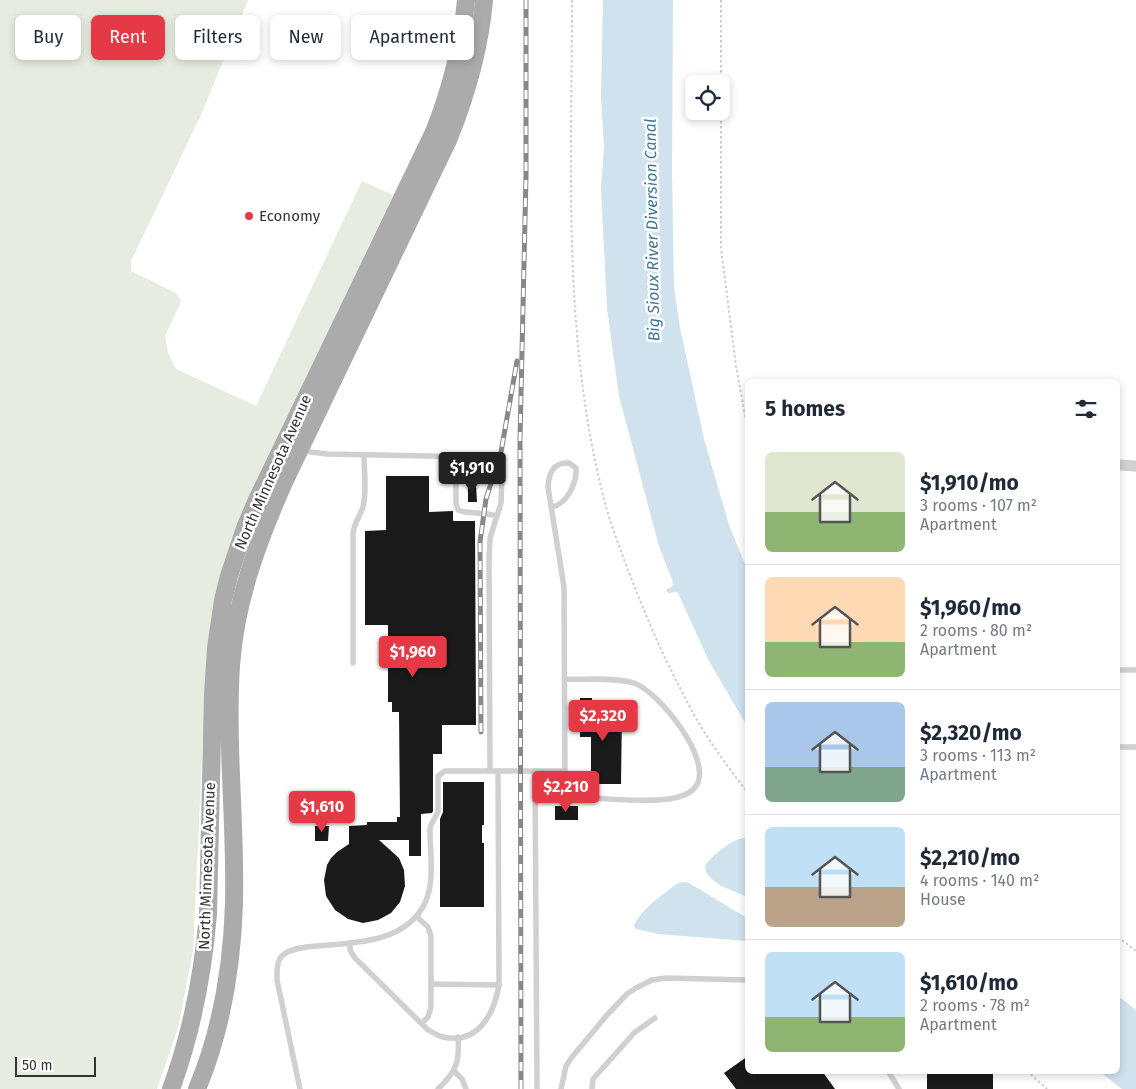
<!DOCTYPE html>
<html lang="en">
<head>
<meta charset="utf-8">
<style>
	:root { --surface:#fff; --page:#f6f6f7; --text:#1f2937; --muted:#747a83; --line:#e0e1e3; --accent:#e63946 }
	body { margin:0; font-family:"Fira Sans",sans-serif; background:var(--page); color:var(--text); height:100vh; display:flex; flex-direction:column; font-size:19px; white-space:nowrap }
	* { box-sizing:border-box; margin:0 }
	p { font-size:16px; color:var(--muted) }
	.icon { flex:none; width:28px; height:28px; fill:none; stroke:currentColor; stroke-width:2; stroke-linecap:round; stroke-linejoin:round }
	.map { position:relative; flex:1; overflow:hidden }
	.side { position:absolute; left:745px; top:379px; width:375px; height:695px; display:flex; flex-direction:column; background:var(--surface); border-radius:8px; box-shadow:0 2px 8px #0003 }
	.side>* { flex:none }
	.top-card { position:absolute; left:15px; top:15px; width:475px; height:45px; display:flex; gap:10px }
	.controls { position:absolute; left:685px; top:75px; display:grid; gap:10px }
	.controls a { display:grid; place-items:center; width:45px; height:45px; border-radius:8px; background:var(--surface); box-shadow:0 2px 8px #0003; font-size:25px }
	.scale { position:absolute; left:15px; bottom:12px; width:81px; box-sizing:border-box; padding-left:5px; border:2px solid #333; border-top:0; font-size:14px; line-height:18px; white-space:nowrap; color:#333; -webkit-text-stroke:4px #fff; paint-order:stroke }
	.price { position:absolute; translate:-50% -42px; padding:0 11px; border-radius:5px; background:var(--accent); color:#fff; font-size:16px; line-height:32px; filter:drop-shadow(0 1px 2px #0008) }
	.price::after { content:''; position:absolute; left:50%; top:30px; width:15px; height:11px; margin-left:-8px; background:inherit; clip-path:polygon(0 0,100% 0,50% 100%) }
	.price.active { background:#222; color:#fff }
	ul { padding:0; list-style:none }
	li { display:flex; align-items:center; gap:15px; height:125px; padding:0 20px }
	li+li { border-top:1px solid var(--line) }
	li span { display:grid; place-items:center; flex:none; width:140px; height:100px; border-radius:8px; color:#555 }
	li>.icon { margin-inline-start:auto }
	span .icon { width:60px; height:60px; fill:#fffc; stroke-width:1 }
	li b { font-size:21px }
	h2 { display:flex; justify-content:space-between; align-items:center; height:60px; padding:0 20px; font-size:21px }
	.tag { padding:0 18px; border-radius:8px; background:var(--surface); box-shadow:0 2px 8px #0003; font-size:18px; line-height:45px }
	.tag.active { background:var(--accent); color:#fff }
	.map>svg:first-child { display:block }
</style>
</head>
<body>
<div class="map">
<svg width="1136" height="1089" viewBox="0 0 1136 1089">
	<rect width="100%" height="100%" fill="#fff"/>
	<!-- green -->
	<path fill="#e6ecdf" d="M0,0H248L201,115L131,261V271L176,293L181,302L165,336L168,353L176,369L256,406L362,181L393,195L252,493L228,551L220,584L205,694L193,951L178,1028L157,1089H0Z"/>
	<!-- water -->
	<g fill="#cfe2ee">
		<path d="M603,0H673L672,171L674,288L680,328L704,439L729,525L747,569V726L709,661L678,593L676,592L668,593L666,590L674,585L659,546L619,396L607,308L601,188L604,147L601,97Z"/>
		<path d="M745,838L747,840V897C735,891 705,883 705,866C711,856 733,838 745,838Z"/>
		<path d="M684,882L689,883L747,918V941L658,934L636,929L634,925C643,907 663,895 678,883Z"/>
		<path d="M1118,996L1136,1010V1089H1122L1099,1071H1118Z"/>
	</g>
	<!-- building -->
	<g fill="#1a1a1a">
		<path d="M386,476H429V512L453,511V521H475L476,725H442V754H433V811L432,813L421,814V856H409V840H379L399,858L404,870L405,886L400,902L391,913L378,920L363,923L348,919L335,910L326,896L324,880L327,865L331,858L337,852L349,844V826L367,825V822H397V817H400L399,712H392V702H388V625H365V531L386,530Z"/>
		<path d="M468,485H476L477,502H468Z"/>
		<path d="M580,698H592V711H622L621,784H591V737H580Z"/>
		<path d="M443,782H484V825H482V843H484V907H440V819L443,812Z"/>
		<rect x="555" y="806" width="23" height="14"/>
		<path d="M315,826H329L328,841H315Z"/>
		<path d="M748,1056V1071H822L835,1089H736L724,1073Z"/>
		<rect x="927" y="1071" width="66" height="18"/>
	</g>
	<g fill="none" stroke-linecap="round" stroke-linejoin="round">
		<!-- path -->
		<g stroke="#cdcdcd" stroke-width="2" stroke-dasharray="2.5 2.5" stroke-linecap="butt">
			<path d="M572,0C572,165 562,333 603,495C608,517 617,540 625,562C646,618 670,673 700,725C714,748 731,771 748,793"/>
			<path d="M721,0V84"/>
			<path d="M721,111V248L736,366L748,432"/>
			<path d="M1118,937L1136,951"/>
			<path d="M1027,1071L1047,1089"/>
		</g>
		<!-- lane -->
		<g stroke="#d0d0d0" stroke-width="5.5">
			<path d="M303,449L310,452L327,454L478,457C489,458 498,463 502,474L501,503L490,538L489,559L490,771"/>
			<path d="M456,456V504L458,510C466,514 485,512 497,516"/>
			<path d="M552,507C567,504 577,483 576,468L569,463C553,462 549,473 548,487L564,587L565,778C566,783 567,789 571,792C584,801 652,801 669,799C678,798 691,794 696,786C714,760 658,691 634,683C614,677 586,680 565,679"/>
			<path d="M353,663V533C354,523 360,516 363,507C367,491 364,471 364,455"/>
			<path d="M1118,670H1136"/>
			<path d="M1118,747H1136"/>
			<path d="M535,771L537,1089"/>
			<path d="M416,916L428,927L431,936V1007L428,1017L422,1023"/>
			<path d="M350,943V950L355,958L428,1030C433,1032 438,1036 443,1037C478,1045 494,1014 499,985L498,771"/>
			<path d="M431,984L499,985"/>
			<path d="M454,1071L462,1079L466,1089"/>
			<path d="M888,1071L899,1089"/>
			<path d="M300,1089L277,980C277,972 276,961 283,955C291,948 306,947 316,946C354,943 406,943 425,903C435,882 430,853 430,830L431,825L438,812V776L445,771H565"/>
			<path d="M438,1089C456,1072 460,1062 458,1037"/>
			<path d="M561,1089L566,1066L572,1057L607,1015L627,994L636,988L652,980L666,978L748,980"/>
			<path d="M592,1089L593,1079L634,1033L655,1018"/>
		</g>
		<!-- street -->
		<path stroke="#d0d0d0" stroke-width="11" d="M1118,465L1136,466"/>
		<!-- primary -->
		<g stroke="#ababab" stroke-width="18">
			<path d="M171,1089C192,1032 203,974 208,914L213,694L216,648L223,600L229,576L245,528L257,500L434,132C451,89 462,46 466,0"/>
			<path d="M197,1089C221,1032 232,966 234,904C236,825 226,746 231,666C235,602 258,541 284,482L449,138C467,93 480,48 484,0"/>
		</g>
		<!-- rail casing -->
		<g stroke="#888" stroke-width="5">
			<g id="rail">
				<path d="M481,732L480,542L486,499L501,452L517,361"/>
				<path d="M521,1089L520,439L526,176V0"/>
			</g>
		</g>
		<!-- rail -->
		<use href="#rail" stroke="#fff" stroke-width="3" stroke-dasharray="9" stroke-linecap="butt"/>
	</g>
	<!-- markers -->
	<circle fill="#e63946" stroke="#fff" stroke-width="2" cx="249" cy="216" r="5"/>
	<g text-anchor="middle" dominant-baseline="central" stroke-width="5" stroke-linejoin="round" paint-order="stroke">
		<!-- poi labels -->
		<g font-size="15" fill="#333" stroke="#fff" text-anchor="start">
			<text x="259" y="216">Economy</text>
		</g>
		<!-- street labels -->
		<g font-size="15" fill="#333" stroke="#fff">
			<text transform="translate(273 472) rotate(-66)">North Minnesota Avenue</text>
			<text transform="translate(207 866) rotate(-88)">North Minnesota Avenue</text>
		</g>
		<!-- water labels -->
		<g font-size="16" font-style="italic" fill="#3f7597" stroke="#fff">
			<text transform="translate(652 230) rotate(-91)">Big Sioux River Diversion Canal</text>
		</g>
	</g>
</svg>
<div class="controls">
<a><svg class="icon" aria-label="locate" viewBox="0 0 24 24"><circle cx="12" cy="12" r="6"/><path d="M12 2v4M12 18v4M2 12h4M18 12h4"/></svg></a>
</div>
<div class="scale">50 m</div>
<b class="price active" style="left:472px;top:494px">$1,910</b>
<b class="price" style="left:413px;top:678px">$1,960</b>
<b class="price" style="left:603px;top:742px">$2,320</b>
<b class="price" style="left:566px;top:813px">$2,210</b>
<b class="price" style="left:322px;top:833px">$1,610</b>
<div class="top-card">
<a class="tag">Buy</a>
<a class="tag active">Rent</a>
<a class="tag">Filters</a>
<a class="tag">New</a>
<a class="tag">Apartment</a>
</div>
<section class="side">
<h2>5 homes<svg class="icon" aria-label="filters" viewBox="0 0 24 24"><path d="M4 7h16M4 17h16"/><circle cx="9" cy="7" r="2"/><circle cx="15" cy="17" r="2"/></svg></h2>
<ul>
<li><span style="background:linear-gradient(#dfe7d0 60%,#8fb573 0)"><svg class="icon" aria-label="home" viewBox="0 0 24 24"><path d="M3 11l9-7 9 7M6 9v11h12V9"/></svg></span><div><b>$1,910/mo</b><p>3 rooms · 107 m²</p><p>Apartment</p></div></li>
<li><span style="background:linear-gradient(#ffd9b3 65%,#8fb573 0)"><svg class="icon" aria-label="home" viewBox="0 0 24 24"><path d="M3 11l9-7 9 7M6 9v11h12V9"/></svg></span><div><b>$1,960/mo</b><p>2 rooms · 80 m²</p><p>Apartment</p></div></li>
<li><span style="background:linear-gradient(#a9c7e8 65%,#7fa58c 0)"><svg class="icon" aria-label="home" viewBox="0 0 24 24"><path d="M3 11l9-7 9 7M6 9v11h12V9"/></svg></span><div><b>$2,320/mo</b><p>3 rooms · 113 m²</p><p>Apartment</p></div></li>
<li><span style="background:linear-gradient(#bfe0f5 60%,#b9a48a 0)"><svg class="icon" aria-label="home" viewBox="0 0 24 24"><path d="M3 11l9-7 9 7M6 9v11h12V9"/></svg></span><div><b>$2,210/mo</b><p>4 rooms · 140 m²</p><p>House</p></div></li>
<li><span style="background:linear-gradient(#bfe0f5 65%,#8fb573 0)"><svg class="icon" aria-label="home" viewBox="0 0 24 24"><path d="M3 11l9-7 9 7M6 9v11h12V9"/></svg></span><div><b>$1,610/mo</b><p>2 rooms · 78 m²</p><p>Apartment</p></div></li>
</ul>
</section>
</div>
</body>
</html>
